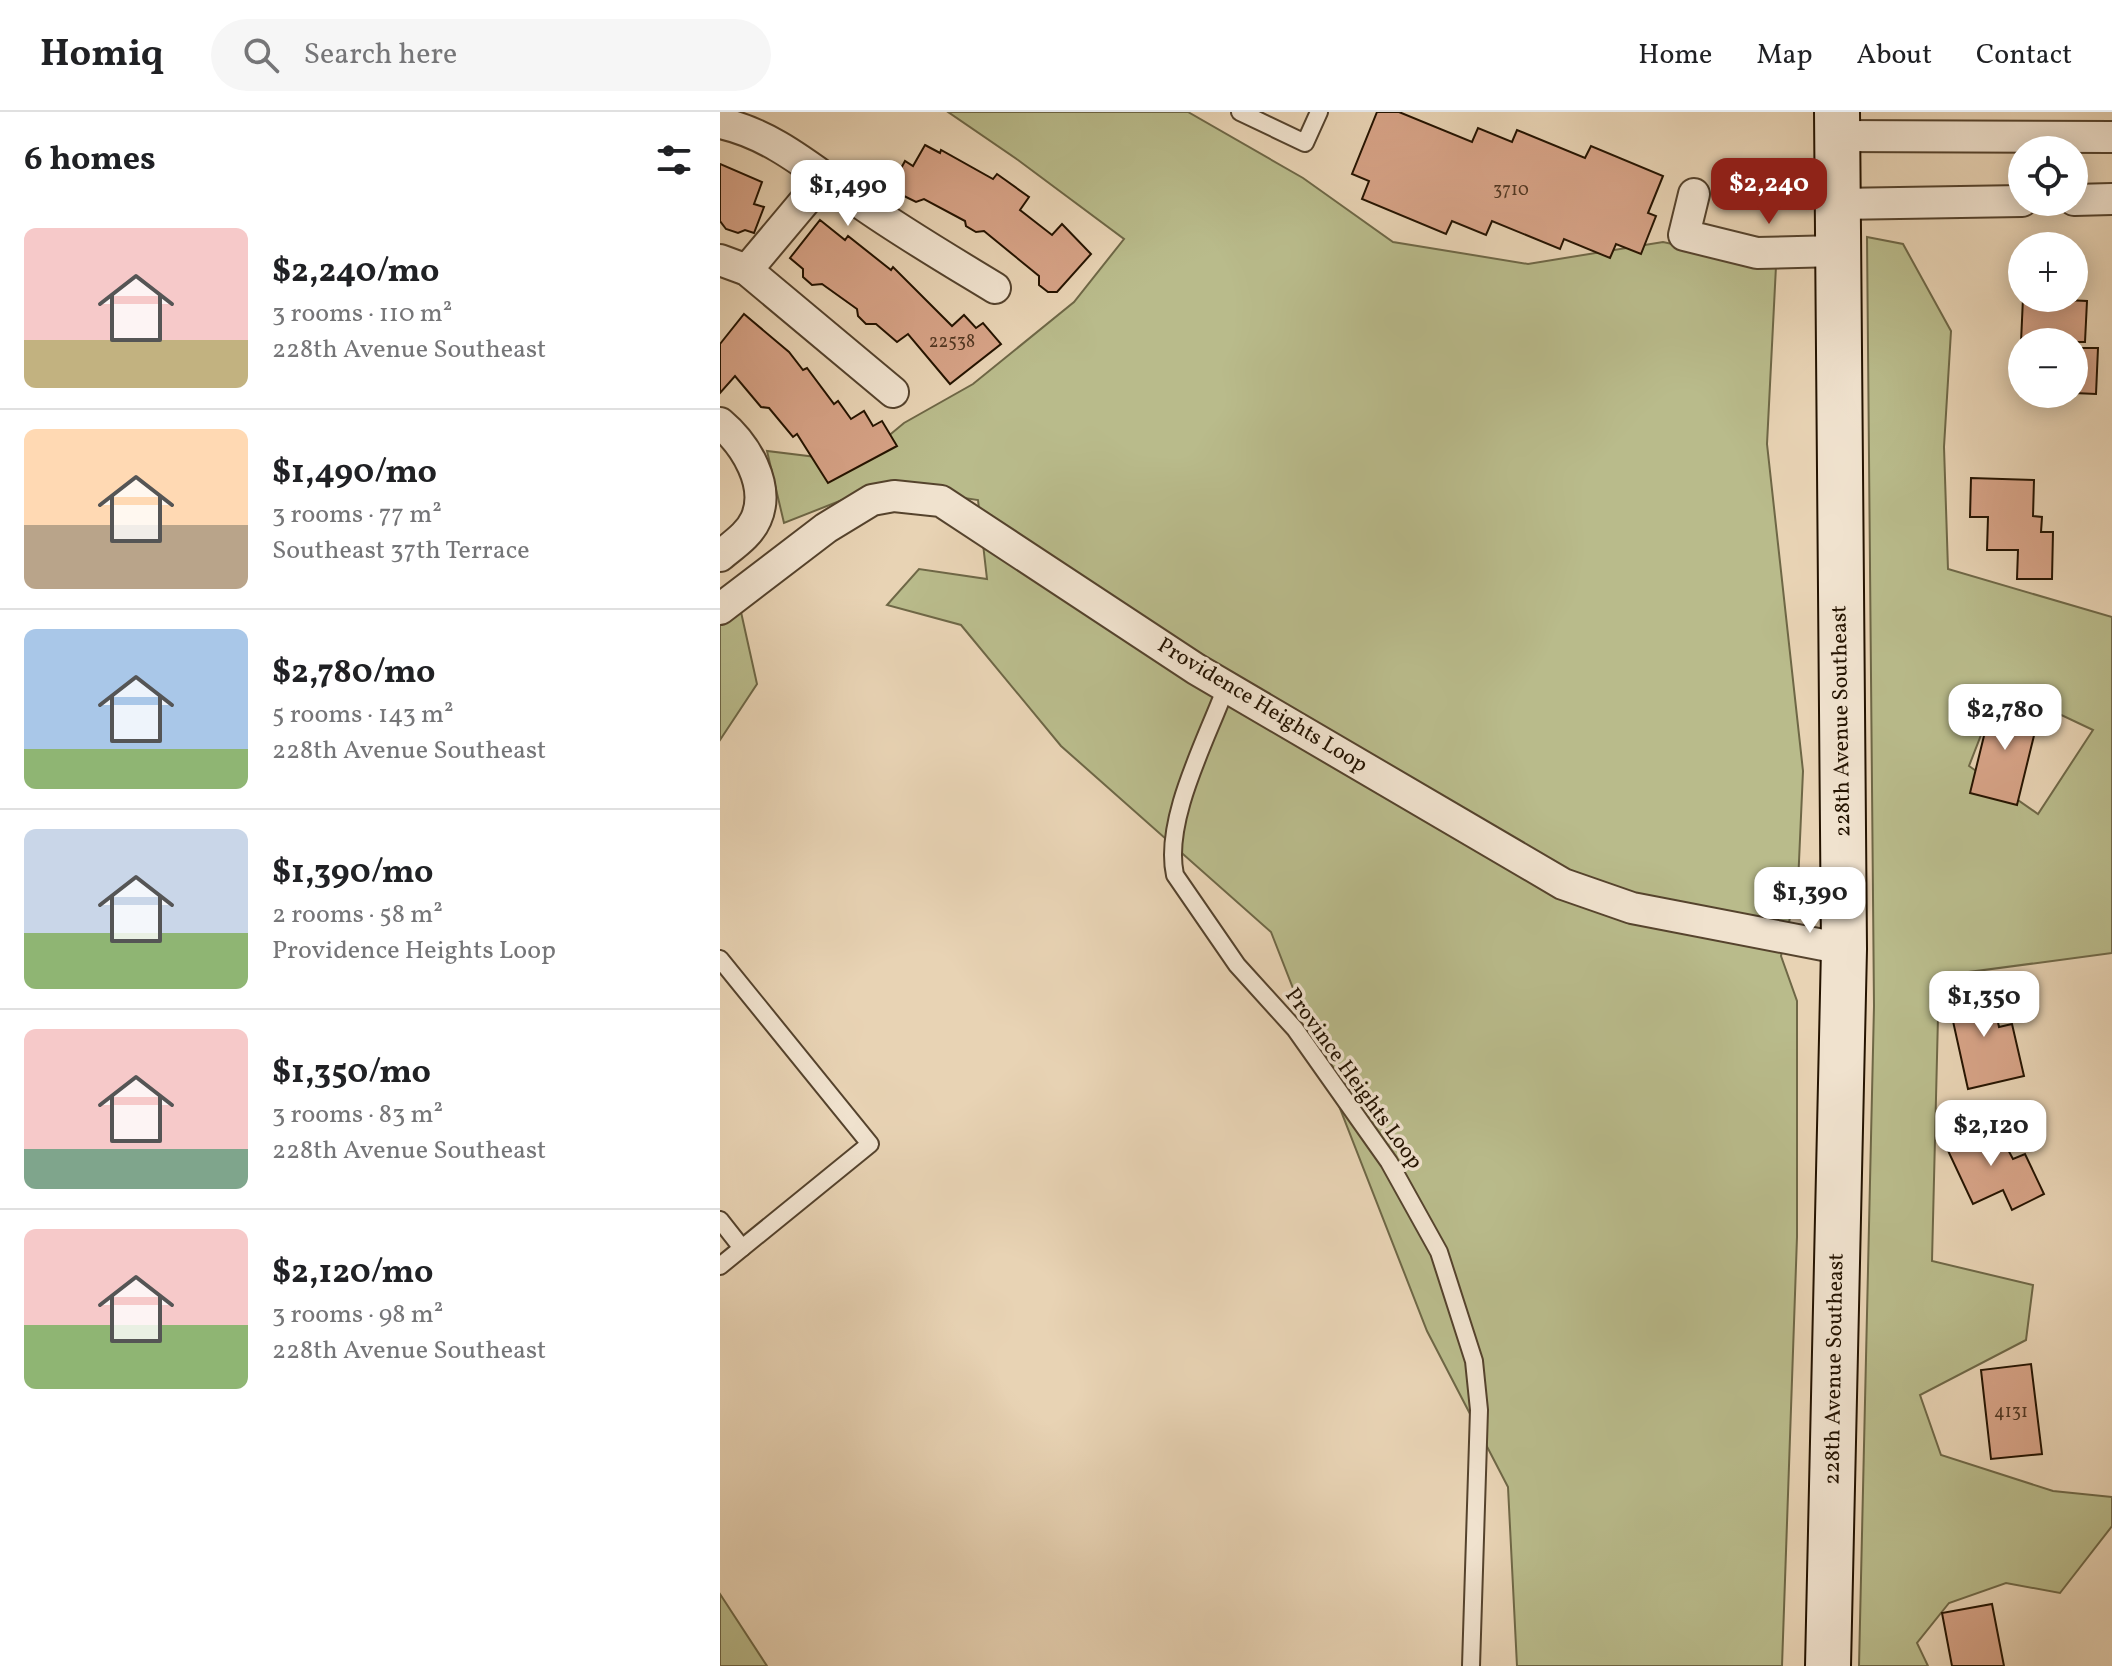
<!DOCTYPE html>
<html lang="en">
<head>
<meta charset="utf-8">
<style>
	:root { --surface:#fff; --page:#f6f6f6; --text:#202124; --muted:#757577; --line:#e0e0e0; --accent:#8f2418 }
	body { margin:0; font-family:Vollkorn,serif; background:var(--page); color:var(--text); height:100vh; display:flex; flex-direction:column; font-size:30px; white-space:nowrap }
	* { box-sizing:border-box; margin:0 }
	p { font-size:26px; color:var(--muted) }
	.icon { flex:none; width:44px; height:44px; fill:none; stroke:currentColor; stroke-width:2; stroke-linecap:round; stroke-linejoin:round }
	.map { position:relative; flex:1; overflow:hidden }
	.panel { display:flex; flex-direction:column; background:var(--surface); width:720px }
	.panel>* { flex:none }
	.buttons { position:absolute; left:1288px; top:24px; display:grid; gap:16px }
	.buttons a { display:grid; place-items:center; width:80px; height:80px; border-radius:50%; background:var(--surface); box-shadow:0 4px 20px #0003; font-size:40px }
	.price { position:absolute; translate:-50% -68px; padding:0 18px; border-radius:16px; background:#fff; color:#222; font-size:26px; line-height:52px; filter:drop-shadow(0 2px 4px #0008) }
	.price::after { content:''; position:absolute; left:50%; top:48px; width:24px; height:18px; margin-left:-12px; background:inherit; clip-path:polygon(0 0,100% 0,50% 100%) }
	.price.active { background:var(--accent); color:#fff }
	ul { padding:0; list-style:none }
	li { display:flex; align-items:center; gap:24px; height:200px; padding:0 24px }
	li+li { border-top:2px solid var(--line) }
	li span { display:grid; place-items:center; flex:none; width:224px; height:160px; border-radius:12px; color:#555 }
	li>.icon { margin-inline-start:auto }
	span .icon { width:96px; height:96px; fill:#fffc; stroke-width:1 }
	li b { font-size:34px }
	h2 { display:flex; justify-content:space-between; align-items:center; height:96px; padding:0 24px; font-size:34px }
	header { display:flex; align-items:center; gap:48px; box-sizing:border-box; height:112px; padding:0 40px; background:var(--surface); border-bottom:2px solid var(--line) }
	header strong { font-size:38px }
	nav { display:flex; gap:44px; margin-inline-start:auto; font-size:28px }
	.search { width:560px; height:72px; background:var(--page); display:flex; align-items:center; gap:20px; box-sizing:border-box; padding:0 28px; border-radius:44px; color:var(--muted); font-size:30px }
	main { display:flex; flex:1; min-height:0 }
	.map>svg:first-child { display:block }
</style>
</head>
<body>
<header>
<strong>Homiq</strong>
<div class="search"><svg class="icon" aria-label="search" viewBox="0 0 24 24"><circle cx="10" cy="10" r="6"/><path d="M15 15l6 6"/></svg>Search here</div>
<nav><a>Home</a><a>Map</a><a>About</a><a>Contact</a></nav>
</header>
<main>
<section class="panel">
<h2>6 homes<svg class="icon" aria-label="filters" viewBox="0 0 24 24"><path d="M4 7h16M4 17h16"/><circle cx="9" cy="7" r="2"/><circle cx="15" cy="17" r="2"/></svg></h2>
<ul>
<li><span style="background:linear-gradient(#f6c9c9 70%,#c2b280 0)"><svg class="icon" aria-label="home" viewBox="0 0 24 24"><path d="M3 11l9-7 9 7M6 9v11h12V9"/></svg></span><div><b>$2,240/mo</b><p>3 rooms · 110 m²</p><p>228th Avenue Southeast</p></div></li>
<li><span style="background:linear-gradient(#ffd9b3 60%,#b9a48a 0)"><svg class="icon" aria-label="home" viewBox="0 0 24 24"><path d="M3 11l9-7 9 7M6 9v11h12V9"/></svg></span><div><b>$1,490/mo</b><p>3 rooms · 77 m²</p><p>Southeast 37th Terrace</p></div></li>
<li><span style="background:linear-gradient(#a9c7e8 75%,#8fb573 0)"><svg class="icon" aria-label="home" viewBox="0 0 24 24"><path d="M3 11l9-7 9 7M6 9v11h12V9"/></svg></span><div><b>$2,780/mo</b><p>5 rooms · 143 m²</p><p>228th Avenue Southeast</p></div></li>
<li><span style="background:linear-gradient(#c9d6e8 65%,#8fb573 0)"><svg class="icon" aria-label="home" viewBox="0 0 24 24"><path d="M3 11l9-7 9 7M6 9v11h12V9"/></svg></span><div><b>$1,390/mo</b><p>2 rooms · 58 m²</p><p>Providence Heights Loop</p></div></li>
<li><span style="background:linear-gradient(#f6c9c9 75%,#7fa58c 0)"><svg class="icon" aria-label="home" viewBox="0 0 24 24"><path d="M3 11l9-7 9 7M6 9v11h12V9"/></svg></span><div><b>$1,350/mo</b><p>3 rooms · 83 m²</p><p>228th Avenue Southeast</p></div></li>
<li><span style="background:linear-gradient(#f6c9c9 60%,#8fb573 0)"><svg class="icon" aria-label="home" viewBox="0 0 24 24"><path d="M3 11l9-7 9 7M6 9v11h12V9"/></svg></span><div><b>$2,120/mo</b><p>3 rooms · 98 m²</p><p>228th Avenue Southeast</p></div></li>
</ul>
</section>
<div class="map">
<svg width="1392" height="1554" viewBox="0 0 1392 1554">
	<rect width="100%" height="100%" fill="#e8d3b4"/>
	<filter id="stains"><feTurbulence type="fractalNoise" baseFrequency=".0025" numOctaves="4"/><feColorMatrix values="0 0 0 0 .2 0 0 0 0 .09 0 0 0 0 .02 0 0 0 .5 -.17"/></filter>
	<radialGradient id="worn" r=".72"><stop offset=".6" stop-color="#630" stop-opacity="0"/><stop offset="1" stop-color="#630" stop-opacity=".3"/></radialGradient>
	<!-- green -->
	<g fill="#b9bb8b" stroke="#6e6746" stroke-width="2" fill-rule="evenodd">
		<path d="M228,0H468L583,66L673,130L808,152L943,130L1056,154L1047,332L1083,659L1078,772L1061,844L1077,889V1125L1062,1554H797L788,1375L707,1219L551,820L341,634L241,513L167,493L199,457L267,467L258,388L160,373L64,411L47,339L137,350L184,311L253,272L354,190L404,127L298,48Z"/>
		<path d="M1147,125L1183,132L1231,219L1224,335L1228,457L1392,505V841L1219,864L1212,1149L1313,1173L1306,1228L1200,1283L1221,1343L1333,1379L1392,1385V1414L1340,1481L1286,1471L1229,1491L1197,1531L1208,1554H1139L1154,894ZM1280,574L1373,618L1318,702L1249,654Z"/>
		<path d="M21,500L37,572L0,628V506Z"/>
		<path d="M0,1482L47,1554H0Z"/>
	</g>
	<!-- building -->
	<g fill="#d7a387" stroke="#241300" stroke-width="2">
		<path d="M657,0H679L752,30L758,16L792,30L797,18L865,46L871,34L943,64L928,101L936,104L921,142L896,132L890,146L844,127L840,137L772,109L766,123L732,109L726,122L642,87L649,69L632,62Z"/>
		<path d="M205,33L220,41L221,38L273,67L277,62L309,85L300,98L332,123L342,112L371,142L337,180H328L319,173V164L264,119L256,120L246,114L245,109L204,87L196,90L184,84L182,76L173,71L185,49L193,54Z"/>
		<path d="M0,52L42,70L34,92L44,95L34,121L25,118L18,121L6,117L0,109Z"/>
		<path d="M100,108L125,128L128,124L171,158L173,155L232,214L244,203L256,216L263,211L281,232L230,272L188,222L177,230L156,212H146L138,204L137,197L102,172L92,173L83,165V157L70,146Z"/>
		<path d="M1303,186L1367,189L1365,230H1301Z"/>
		<path d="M24,202L69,240L83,258L87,256L114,292L118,289L131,307L144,299L153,314L162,309L177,334L108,371L77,322L73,325L49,296L41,295L15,264L0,281V232Z"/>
		<path d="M1354,236H1378L1376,282L1354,281Z"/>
		<path d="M1251,366L1314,368L1313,404L1322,405L1321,420H1333L1332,467H1297L1298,438H1267L1268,405H1250Z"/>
		<path d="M1273,587L1320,599L1297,693L1250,681Z"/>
		<path d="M1270,873L1279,915L1292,912L1304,964L1248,977L1227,882Z"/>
		<path d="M1263,1009L1276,1038L1286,1034L1293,1047L1305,1042L1324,1082L1292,1098L1283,1078L1253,1092L1223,1028Z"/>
		<path d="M1311,1252L1322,1342L1271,1347L1261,1258Z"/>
		<path d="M1272,1492L1284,1554H1232L1222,1501Z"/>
	</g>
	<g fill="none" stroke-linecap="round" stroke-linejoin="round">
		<!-- lane casing -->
		<g stroke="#55432d" stroke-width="20">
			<g id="lane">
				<path d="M520,0L585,31L599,0"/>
				<path d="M506,575C487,627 443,708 455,763L517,853L575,917L669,1050L719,1140L754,1249L759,1298L751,1554"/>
				<path d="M0,847L150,1032L0,1154"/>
				<path d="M0,1108L22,1136"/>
			</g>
		</g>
		<!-- street casing -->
		<g stroke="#55432d" stroke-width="34">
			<g id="street">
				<path d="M0,11C53,22 95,60 139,90C183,121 229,148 275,176"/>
				<path d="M1117,24L1392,25"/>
				<path d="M974,82L964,123L1037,141L1118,139"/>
				<path d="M1354,88L1392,87"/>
				<path d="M1118,92L1302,89"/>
				<path d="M0,148L27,158L173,280"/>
				<path d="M27,158L105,65"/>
				<path d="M0,311C25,332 51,373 36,407C29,423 13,433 0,444"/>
				<path d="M0,497L106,416L152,388L174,384L221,389L476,557L843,772L912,796L1124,837"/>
			</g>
		</g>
		<!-- secondary casing -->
		<g stroke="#241300" stroke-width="48">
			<path id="secondary" d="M1108,1554L1124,837L1117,0"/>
		</g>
		<!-- lane -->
		<use href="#lane" stroke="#f0e2ce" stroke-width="16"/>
		<!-- street -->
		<use href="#street" stroke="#f0e2ce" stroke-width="30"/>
		<!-- secondary -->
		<use href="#secondary" stroke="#f0e2ce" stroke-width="44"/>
	</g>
	<g text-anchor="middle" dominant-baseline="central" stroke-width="7" stroke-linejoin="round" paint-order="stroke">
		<!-- number labels -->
		<g font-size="18" fill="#513722">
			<text x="791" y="78">3710</text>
			<text x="232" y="230">22538</text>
			<text x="1291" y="1300">4131</text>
		</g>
		<!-- street labels -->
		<g font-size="22" fill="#241300" stroke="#f0e2ce">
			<text transform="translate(542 594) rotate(31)">Providence Heights Loop</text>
			<text transform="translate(1122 609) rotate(-91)">228th Avenue Southeast</text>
			<text transform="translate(633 967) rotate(54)">Province Heights Loop</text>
			<text transform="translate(1115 1257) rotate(-89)">228th Avenue Southeast</text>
		</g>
	</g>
	<rect width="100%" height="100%" filter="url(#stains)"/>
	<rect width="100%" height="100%" fill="url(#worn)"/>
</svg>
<div class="buttons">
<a><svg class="icon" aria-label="locate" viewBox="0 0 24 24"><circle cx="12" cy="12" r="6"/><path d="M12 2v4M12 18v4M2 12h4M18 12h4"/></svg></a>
<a>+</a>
<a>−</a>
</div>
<b class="price active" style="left:1049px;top:114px">$2,240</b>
<b class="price" style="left:128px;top:116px">$1,490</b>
<b class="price" style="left:1285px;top:640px">$2,780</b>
<b class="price" style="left:1090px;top:823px">$1,390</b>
<b class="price" style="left:1264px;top:927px">$1,350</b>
<b class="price" style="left:1271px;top:1056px">$2,120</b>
</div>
</main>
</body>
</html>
